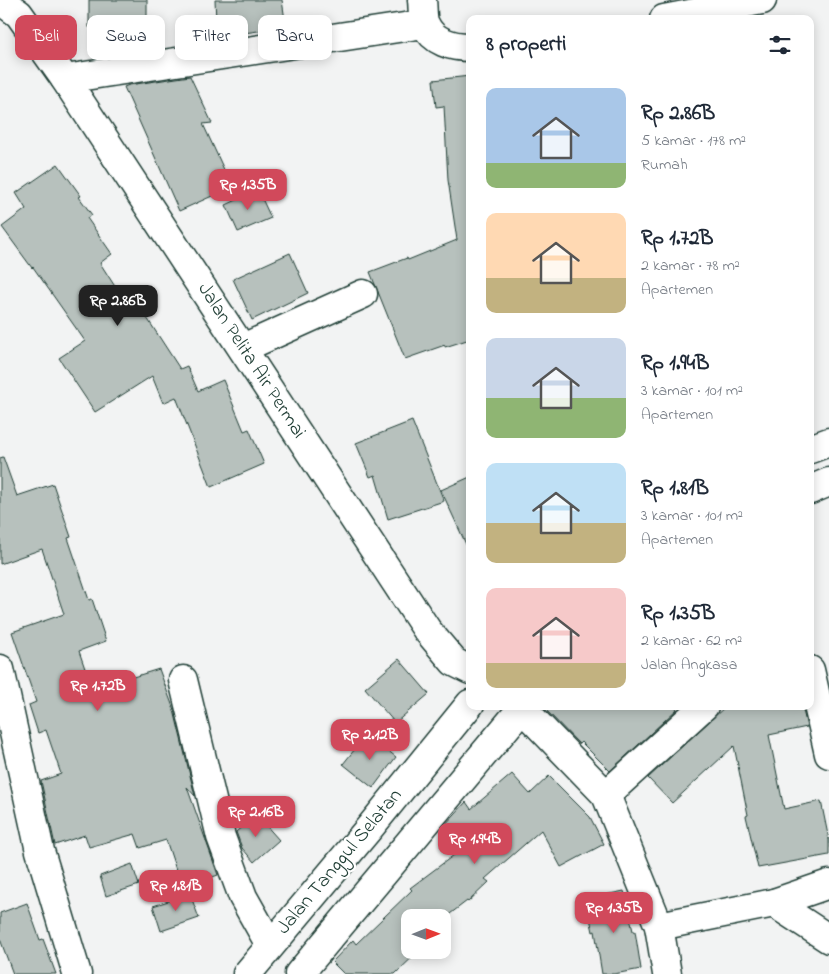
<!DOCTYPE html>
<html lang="id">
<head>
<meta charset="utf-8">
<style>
	:root { --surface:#fff; --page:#f6f6f7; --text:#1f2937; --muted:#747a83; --accent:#d1495b }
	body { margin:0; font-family:"Indie Flower",sans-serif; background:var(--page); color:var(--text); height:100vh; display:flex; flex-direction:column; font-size:19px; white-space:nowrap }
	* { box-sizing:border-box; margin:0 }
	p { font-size:16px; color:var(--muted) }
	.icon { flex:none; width:28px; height:28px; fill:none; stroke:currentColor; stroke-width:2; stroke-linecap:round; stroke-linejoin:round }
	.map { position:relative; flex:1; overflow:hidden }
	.drawer { position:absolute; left:466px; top:15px; width:348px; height:695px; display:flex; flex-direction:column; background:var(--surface); border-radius:10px; box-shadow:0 2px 12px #0003 }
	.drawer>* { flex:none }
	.hud { position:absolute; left:15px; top:15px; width:376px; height:45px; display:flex; gap:10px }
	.needle { width:32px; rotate:89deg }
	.fabs { position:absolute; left:401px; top:909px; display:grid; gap:10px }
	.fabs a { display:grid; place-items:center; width:50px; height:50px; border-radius:10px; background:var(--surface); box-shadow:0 2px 12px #0003; font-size:25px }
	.price { position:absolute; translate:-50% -42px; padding:0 11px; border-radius:10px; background:var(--accent); color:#fff; font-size:16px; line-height:32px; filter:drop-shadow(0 1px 2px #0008) }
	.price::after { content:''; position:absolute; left:50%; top:30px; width:15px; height:11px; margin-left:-8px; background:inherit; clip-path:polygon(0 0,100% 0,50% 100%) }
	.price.selected { background:#222; color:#fff }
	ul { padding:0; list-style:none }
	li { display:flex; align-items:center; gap:15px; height:125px; padding:0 20px }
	li span { display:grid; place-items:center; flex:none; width:140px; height:100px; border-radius:10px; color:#555 }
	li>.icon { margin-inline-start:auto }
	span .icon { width:60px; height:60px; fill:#fffc; stroke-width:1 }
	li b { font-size:21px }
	h2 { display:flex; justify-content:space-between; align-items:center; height:60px; padding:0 20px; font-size:21px }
	.pill { padding:0 18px; border-radius:10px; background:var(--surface); box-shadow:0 2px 12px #0003; font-size:18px; line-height:45px }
	.pill.selected { background:var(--accent); color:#fff }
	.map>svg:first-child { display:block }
</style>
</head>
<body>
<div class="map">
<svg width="829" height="974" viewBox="0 0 829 974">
	<rect width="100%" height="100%" fill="#f2f3f3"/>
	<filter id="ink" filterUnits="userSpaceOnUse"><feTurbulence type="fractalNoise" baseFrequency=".02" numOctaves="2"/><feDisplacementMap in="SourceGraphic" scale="10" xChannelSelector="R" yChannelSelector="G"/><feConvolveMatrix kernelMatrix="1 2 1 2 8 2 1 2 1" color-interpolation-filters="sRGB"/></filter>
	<g filter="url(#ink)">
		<!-- building -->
		<g fill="#b7c1bd" stroke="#1f3d34">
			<rect x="89" y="0" width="58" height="27"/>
			<path d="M215,0H282L286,27L244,33V36L217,40Z"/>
			<path d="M190,76L212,123L203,124L232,187L179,211L124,87L129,85Z"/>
			<path d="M470,76V339L445,347V345L405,359L370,272L407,258L408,260L457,240L448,180L444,106L436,107L433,80Z"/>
			<path d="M58,164L81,196L79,197L92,215L87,218L112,254L100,263L130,310L138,304L180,369L187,366L198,391L223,380L244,431L249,429L264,464L211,487L176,397L163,403L152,376L95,412L59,358L85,341L33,267L32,268L2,227L26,209L16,193Z"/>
			<path d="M258,190L271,218L238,232L226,205Z"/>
			<path d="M290,253L308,293L252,320L233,279Z"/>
			<path d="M412,421L444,501L388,519L375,475L370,477L356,443Z"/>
			<path d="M3,457L17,496L53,484L71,537L68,538L89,600L92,599L106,641L79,651L96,701L133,688L130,678L159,669L174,710L195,796L187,787L218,875L182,888L166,840L140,848L135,834L89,847L85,835L55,845L41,781L61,774L46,730L38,733L29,705L36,702L12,632L64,614L42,549L0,564V458Z"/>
			<path d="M470,477V553L441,490Z"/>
			<path d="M399,659L429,694L395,723L365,688Z"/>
			<path d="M542,706H675L677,709L610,771L581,742L579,744Z"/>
			<path d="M726,706H802L807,727L769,735L784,809L821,801L829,840V855L758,868L746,816L748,815L734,746L672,803L648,778Z"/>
			<path d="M367,734L396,757L373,788L343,764Z"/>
			<path d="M512,774L530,794L549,776L590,817L604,844L561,867L541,830L485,879L489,882L468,902L467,901L442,920V918H410V950H420L395,974H344L332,962L353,940L356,944L412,890L410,888L462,849L443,827L466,802L471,809Z"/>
			<path d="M256,814L279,840L254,862L242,848L236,832Z"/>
			<path d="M132,864L139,885L106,896L100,876Z"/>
			<path d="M624,891L633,931H635L641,969L614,974H602L595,931L593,932L586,899Z"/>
			<path d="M190,894L199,918L161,931L153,906Z"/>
			<path d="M27,903L40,940L43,939L56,974H13L0,939V913Z"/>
		</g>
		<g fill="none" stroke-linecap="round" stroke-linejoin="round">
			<!-- street casing -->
			<g stroke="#1f3d34" stroke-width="31">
				<g id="street">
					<path d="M0,0L19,14L65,79L427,630L454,662L470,670"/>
					<path d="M422,0C423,7 422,18 425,24C433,42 452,47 470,47"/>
					<path d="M664,19L762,0"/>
					<path d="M65,79L424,24"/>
					<path d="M243,348L363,294"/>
					<path d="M810,490L829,482"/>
					<path d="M0,669L40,851L77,974"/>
					<path d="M810,670L829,754"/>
					<path d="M183,680L221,837L243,897L270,945"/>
					<path d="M520,706L606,795L659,926L667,974"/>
					<path d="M606,795L704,706"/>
					<path d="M774,903L829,939"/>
					<path d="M659,926L774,903L829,884"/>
					<path d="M299,974L524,706"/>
				</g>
			</g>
			<!-- secondary casing -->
			<g stroke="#1f3d34" stroke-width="31">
				<g id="secondary">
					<path d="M810,449L829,442"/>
					<path d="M247,974L371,826L470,704"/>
				</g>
			</g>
			<!-- street -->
			<use href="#street" stroke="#fff" stroke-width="28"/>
			<!-- secondary -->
			<use href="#secondary" stroke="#fff" stroke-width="28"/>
		</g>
	</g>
	<g text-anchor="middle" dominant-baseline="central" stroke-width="4.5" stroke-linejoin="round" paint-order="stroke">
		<!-- street labels -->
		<g font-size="20" fill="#1f3d34" stroke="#fff">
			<text transform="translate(251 361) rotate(57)">Jalan Pelita Air Permai</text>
			<text transform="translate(340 862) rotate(-50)">Jalan Tanggul Selatan</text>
		</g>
	</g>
</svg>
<div class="fabs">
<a><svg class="needle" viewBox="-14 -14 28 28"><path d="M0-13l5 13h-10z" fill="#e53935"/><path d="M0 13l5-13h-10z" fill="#747a83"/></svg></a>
</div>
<b class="price" style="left:248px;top:211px">Rp 1.35B</b>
<b class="price selected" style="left:118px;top:327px">Rp 2.86B</b>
<b class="price" style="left:98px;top:712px">Rp 1.72B</b>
<b class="price" style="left:370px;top:761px">Rp 2.12B</b>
<b class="price" style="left:256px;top:838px">Rp 2.16B</b>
<b class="price" style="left:475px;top:865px">Rp 1.94B</b>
<b class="price" style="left:176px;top:912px">Rp 1.81B</b>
<b class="price" style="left:614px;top:934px">Rp 1.35B</b>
<div class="hud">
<a class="pill selected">Beli</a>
<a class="pill">Sewa</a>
<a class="pill">Filter</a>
<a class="pill">Baru</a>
</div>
<section class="drawer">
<h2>8 properti<svg class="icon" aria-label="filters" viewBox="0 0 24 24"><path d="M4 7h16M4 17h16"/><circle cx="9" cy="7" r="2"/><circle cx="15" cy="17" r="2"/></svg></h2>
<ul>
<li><span style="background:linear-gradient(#a9c7e8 75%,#8fb573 0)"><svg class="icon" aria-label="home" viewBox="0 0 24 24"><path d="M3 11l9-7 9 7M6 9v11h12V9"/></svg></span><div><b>Rp 2.86B</b><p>5 kamar · 178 m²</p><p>Rumah</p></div></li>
<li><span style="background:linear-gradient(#ffd9b3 65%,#c2b280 0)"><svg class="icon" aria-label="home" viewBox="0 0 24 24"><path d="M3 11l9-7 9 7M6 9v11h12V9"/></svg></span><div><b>Rp 1.72B</b><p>2 kamar · 78 m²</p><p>Apartemen</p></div></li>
<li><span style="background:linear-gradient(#c9d6e8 60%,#8fb573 0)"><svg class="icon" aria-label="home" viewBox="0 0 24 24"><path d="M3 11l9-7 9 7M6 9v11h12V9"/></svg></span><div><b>Rp 1.94B</b><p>3 kamar · 101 m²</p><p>Apartemen</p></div></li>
<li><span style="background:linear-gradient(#bfe0f5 60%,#c2b280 0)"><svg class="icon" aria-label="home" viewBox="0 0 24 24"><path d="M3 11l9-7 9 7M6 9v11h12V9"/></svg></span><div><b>Rp 1.81B</b><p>3 kamar · 101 m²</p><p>Apartemen</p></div></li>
<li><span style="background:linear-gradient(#f6c9c9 75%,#c2b280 0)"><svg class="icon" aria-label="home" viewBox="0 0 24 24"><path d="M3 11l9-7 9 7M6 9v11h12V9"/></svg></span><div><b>Rp 1.35B</b><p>2 kamar · 62 m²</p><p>Jalan Angkasa</p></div></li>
</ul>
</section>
</div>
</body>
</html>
